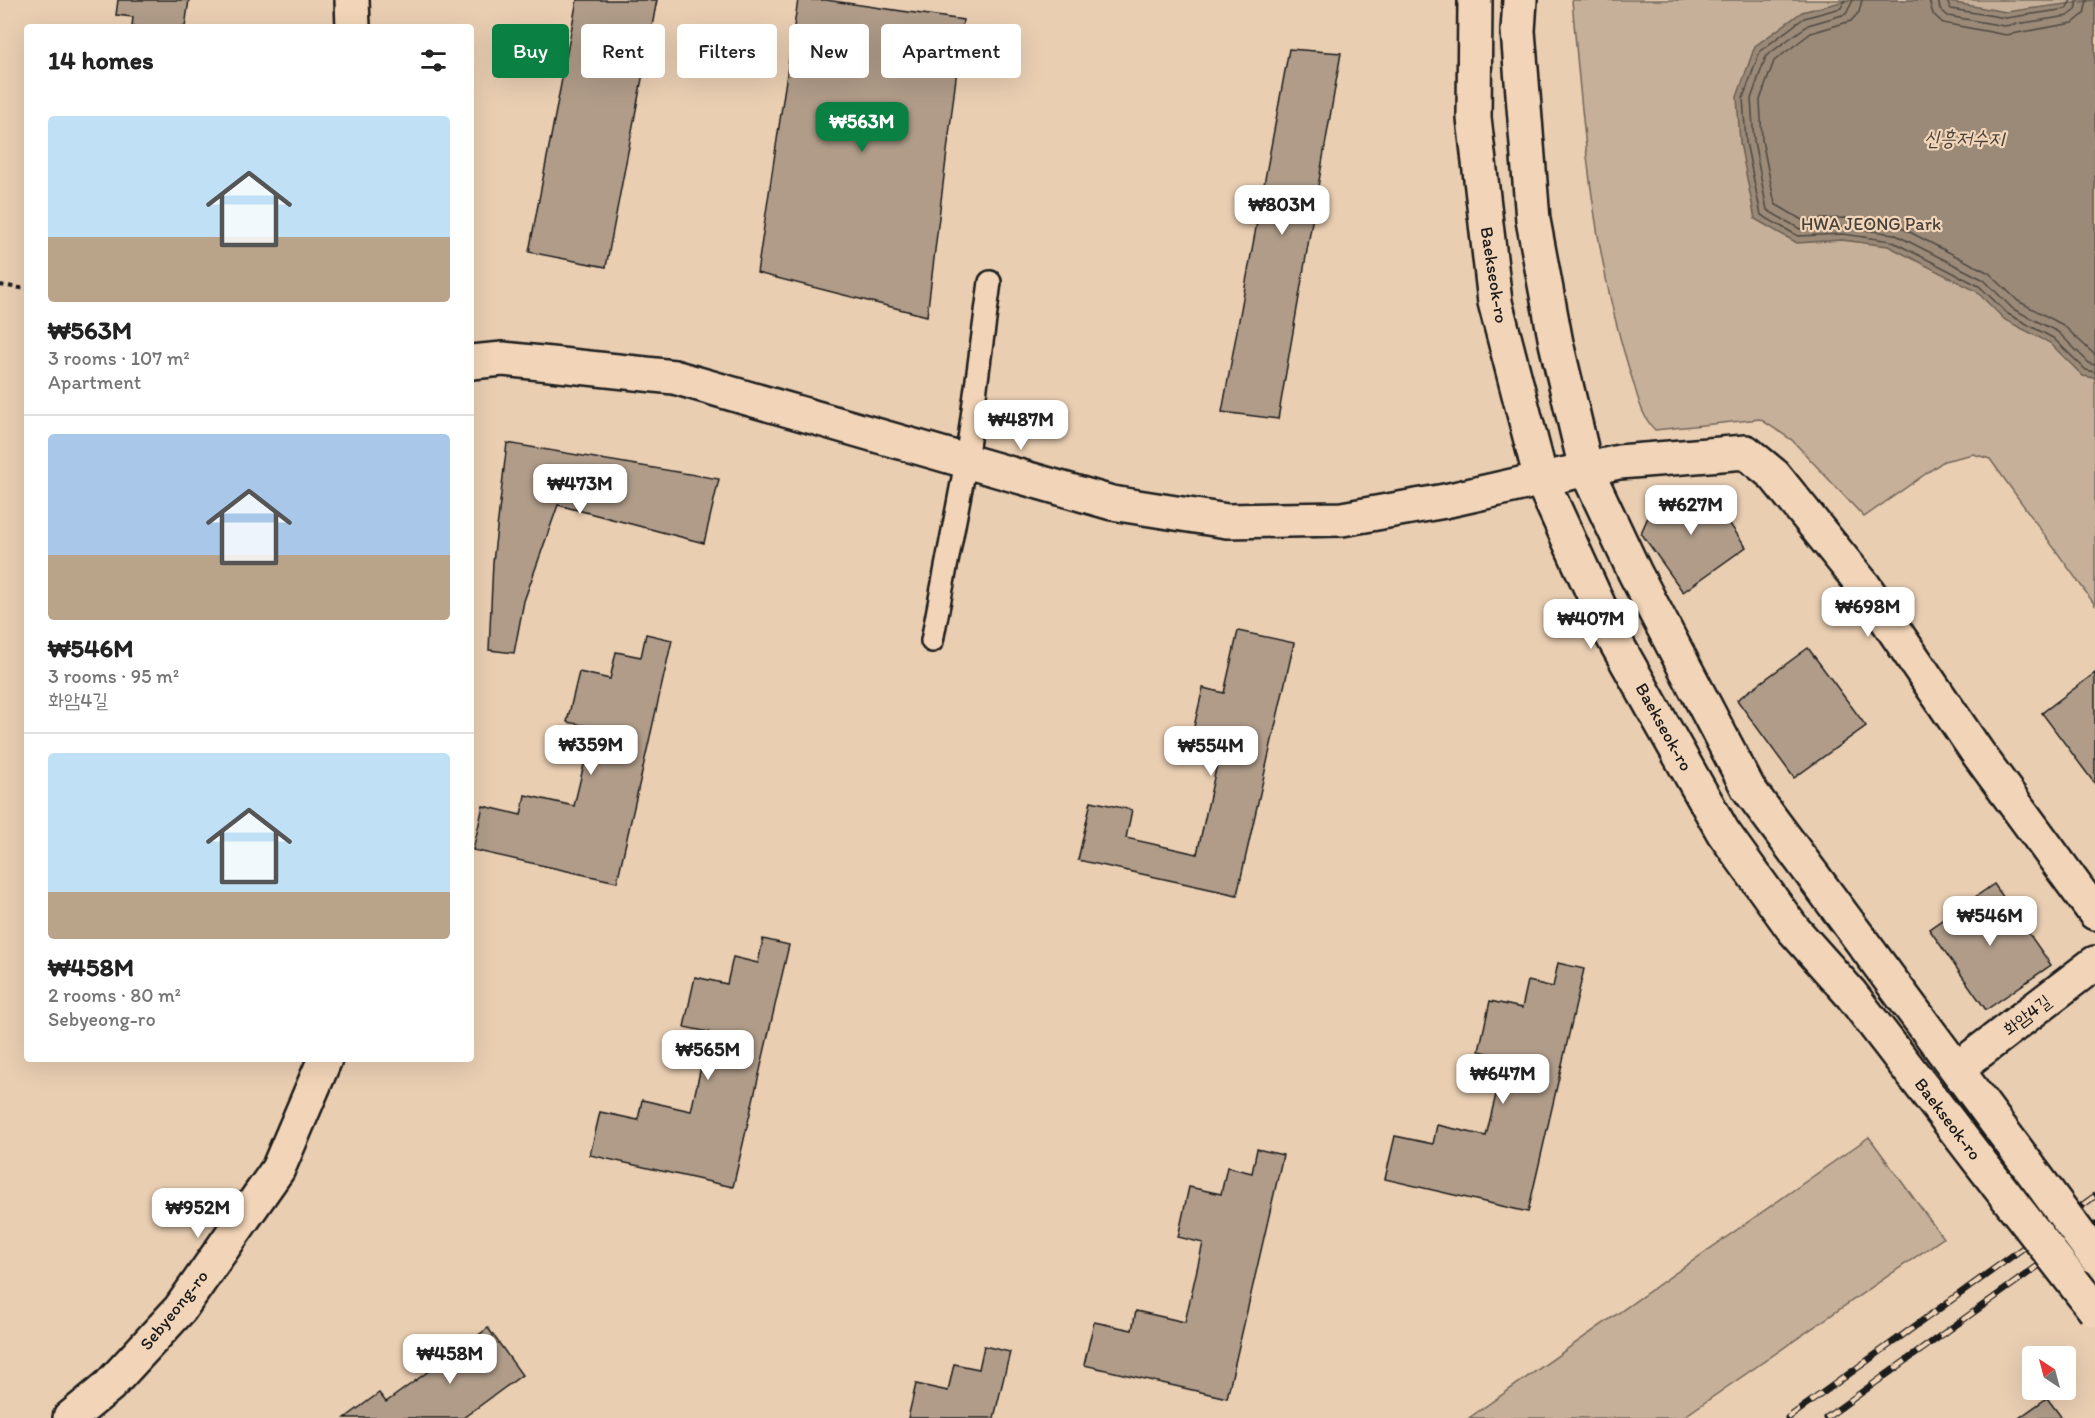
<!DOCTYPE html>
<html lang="en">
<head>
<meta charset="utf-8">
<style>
	:root { --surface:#fff; --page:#f6f6f6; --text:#222; --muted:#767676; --line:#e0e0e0; --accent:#0b8043 }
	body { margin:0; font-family:Itim,"Poor Story",sans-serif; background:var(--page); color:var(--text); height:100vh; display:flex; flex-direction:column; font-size:22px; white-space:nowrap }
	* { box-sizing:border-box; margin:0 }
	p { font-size:20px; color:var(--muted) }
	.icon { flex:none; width:33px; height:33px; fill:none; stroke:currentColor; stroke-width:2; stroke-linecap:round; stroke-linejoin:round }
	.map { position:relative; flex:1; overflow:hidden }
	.drawer { position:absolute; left:24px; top:24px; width:450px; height:1038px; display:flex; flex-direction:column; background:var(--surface); border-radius:6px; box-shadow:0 6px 24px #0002 }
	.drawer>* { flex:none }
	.hud { position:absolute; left:492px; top:24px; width:570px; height:54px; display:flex; gap:12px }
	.needle { width:39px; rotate:324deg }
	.buttons { position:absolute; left:2022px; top:1346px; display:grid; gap:12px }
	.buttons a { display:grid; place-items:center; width:54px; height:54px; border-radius:6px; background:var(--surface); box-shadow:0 6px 24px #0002; font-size:30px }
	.price { position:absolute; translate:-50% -51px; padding:0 14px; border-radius:12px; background:#fff; color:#222; font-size:20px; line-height:39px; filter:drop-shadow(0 2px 3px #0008) }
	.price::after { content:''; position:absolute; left:50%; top:36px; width:18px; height:14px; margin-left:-9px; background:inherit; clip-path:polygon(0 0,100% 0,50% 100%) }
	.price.on { background:var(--accent); color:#fff }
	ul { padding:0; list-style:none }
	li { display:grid; align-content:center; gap:12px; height:318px; padding:0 24px }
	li+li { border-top:2px solid var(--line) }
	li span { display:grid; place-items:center; height:186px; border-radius:6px; color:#555 }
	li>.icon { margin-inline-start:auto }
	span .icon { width:108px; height:108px; fill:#fffc; stroke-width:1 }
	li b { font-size:26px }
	h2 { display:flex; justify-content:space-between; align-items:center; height:72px; padding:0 24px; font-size:26px }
	.tag { padding:0 21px; border-radius:6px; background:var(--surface); box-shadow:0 6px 24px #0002; font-size:21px; line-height:54px }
	.tag.on { background:var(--accent); color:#fff }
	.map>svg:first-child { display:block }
</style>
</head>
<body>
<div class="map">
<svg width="2095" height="1418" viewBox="0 0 2095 1418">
	<rect width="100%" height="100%" fill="#e9ceb2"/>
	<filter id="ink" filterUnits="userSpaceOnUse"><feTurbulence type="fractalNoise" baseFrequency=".0167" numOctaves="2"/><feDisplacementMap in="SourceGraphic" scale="12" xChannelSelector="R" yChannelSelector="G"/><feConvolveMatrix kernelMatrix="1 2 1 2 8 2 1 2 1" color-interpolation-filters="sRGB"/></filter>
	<g filter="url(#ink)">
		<!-- green -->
		<g fill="#c7b099" stroke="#72665a" stroke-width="1.5">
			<path d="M1572,0H2095V605L1990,459L1973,454L1944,461L1864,517L1792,440L1760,419L1655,430C1640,415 1637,392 1630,372C1592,252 1583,125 1572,0Z"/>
			<path d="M1869,1137L1943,1238L1682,1418H1469Z"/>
		</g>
		<!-- water -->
		<path fill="#9b8a78" stroke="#685e53" stroke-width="1.5" d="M1849,0H1938L2006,12L2095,0V378L2083,376L2050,343L2005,320L1976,291L1888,246L1842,240L1797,243L1755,219L1740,143L1737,97L1755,46L1802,12Z"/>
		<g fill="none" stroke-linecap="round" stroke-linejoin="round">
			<!-- shore -->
			<g stroke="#4f4841" stroke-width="1.5">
				<path d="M1845,0L1841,8L1804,18L1760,51L1743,98L1746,142L1761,215L1798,236L1843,234L1891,241L1979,286L2008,314L2053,338L2086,370L2095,372"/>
				<path d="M1853,0L1846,14L1808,25L1766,56L1751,99L1754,141L1767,210L1800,229L1843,227L1894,234L1984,280L2013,309L2058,332L2089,363L2095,365"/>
				<path d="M1862,0L1859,12L1851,21L1811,33L1774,61L1760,100L1762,140L1775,204L1802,220L1844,218L1898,226L1989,273L2018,301L2063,325L2095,355"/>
				<path d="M1929,0L1933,14L1943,23L2006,35L2073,23L2084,14L2087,0"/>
				<path d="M1938,0L1940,9L1948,16L2004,26L2068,16L2076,10L2078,0"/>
				<path d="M1946,0L1951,9L2006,18L2066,9L2071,0"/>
			</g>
		</g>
		<!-- building -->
		<g fill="#b09c89" stroke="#1c1c1c" stroke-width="1.5">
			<path d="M118,0H189L185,27H132L133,17L116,15Z"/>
			<path d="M577,0H657L606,267L529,252Z"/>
			<path d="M798,0H826L963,20L927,316L757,273Z"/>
			<path d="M1289,49L1341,53L1278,419L1222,412Z"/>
			<path d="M507,443L719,479L704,543L558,505L524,601L514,653L489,650L493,562Z"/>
			<path d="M1704,487L1746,547L1683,592L1641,533L1656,499Z"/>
			<path d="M1238,631L1294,643L1237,895L1078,860L1091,801L1132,810L1126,838L1197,854L1219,755L1189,748L1203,688L1224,693Z"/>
			<path d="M646,634L672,640L617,882L473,850L483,806L521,815L525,795L574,806L593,727L567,722L579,672L610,679L616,652L641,657Z"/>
			<path d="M1808,648L1866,726L1794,778L1737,700Z"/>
			<path d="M2095,673V784L2042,713Z"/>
			<path d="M1994,884L2051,965L1986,1010L1929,929Z"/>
			<path d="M763,939L789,945L733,1187L590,1155L600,1112L638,1120L642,1100L691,1111L709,1032L684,1027L695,977L727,984L733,957L758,963Z"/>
			<path d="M1558,963L1584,969L1528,1212L1385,1179L1395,1136L1433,1144L1437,1125L1486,1136L1505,1057L1479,1051L1490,1001L1522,1008L1528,981L1553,987Z"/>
			<path d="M1257,1149L1283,1155L1227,1398L1084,1365L1094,1322L1132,1330L1136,1311L1185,1322L1203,1243L1178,1237L1189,1187L1221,1194L1227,1167L1252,1173Z"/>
			<path d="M488,1328L522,1375L463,1418H345L379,1393L386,1402Z"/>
			<path d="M984,1346L1010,1352L994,1418H908L916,1384L948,1391L954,1364L979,1369Z"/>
			<path d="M2047,1398L2062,1418H2019Z"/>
		</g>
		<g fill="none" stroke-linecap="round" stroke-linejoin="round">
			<!-- lane casing -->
			<g stroke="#1c1c1c" stroke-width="26">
				<path id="lane" d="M932,641L966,462L990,282"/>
			</g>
			<!-- street casing -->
			<g stroke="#1c1c1c" stroke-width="38">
				<g id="street">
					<path d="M1475,0L1474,118L1495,302L1541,479L1614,639L1723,832L1793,929L1851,994L1997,1184"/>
					<path d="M1520,0L1518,31L1533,220L1556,343L1586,469L1635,573L1748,788L2021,1156"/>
					<path d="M471,362L503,359L674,377L1112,503L1227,521L1342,519L1445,501L1619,462L1746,452L1774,475L1864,586L1977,752L2095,913"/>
					<path d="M1958,1068L2095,963"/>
				</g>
			</g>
			<!-- secondary casing -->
			<g stroke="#1c1c1c" stroke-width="38">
				<g id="secondary">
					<path d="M352,0L353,27"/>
					<path d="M70,1418L109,1386L180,1309L278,1169L325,1059"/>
				</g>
			</g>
			<!-- path -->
			<path stroke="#1c1c1c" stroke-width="4" stroke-dasharray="4.5 4.5" stroke-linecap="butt" d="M0,285L27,289"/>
			<!-- lane -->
			<use href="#lane" stroke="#f2d5b8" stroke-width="21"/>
			<!-- street -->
			<use href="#street" stroke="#f2d5b8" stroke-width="33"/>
			<!-- secondary -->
			<use href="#secondary" stroke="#f2d5b8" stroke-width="33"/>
			<!-- rail casing -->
			<g stroke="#1c1c1c" stroke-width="7">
				<g id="rail">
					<path d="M1788,1418L2095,1196"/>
					<path d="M1826,1418L2095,1225"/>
				</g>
			</g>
			<!-- rail -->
			<use href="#rail" stroke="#f2d5b8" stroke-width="4.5" stroke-dasharray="14" stroke-linecap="butt"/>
			<!-- street-bridge casing -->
			<g stroke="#1c1c1c" stroke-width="38" stroke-linecap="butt">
				<g id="street-bridge">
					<path d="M2021,1156L2095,1256"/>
					<path d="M1997,1184L2095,1310"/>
				</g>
			</g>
			<!-- street-bridge -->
			<use href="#street-bridge" stroke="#f2d5b8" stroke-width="33"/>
		</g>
	</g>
	<g text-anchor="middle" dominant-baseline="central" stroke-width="4.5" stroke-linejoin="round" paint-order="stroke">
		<!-- park labels -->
		<g font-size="18" fill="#47413b" stroke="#f2d5b8">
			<text x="1871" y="224">HWA JEONG Park</text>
		</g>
		<!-- street labels -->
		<g font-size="18" fill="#1c1c1c" stroke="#f2d5b8">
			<text transform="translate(1494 275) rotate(81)">Baekseok-ro</text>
			<text transform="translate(1664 727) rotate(61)">Baekseok-ro</text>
			<text transform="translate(2027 1015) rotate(-37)">화암4길</text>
			<text transform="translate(1948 1119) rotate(53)">Baekseok-ro</text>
			<text transform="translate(174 1310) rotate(-51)">Sebyeong-ro</text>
		</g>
		<!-- water labels -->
		<g font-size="20" font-style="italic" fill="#48423c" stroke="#f2d5b8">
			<text x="1964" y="138">신흥저수지</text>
		</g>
	</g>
</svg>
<div class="buttons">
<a><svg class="needle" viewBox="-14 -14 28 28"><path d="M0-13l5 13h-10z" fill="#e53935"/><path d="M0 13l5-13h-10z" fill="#767676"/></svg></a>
</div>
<b class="price on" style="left:862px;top:153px">₩563M</b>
<b class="price" style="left:1282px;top:236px">₩803M</b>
<b class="price" style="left:1021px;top:451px">₩487M</b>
<b class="price" style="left:580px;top:515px">₩473M</b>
<b class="price" style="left:1691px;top:536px">₩627M</b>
<b class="price" style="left:1868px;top:638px">₩698M</b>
<b class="price" style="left:1591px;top:650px">₩407M</b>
<b class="price" style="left:591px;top:776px">₩359M</b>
<b class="price" style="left:1211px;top:777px">₩554M</b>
<b class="price" style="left:1990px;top:947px">₩546M</b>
<b class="price" style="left:708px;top:1081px">₩565M</b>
<b class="price" style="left:1503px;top:1105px">₩647M</b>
<b class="price" style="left:198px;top:1239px">₩952M</b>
<b class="price" style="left:450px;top:1385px">₩458M</b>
<div class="hud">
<a class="tag on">Buy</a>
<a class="tag">Rent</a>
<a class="tag">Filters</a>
<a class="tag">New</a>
<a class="tag">Apartment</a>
</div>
<section class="drawer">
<h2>14 homes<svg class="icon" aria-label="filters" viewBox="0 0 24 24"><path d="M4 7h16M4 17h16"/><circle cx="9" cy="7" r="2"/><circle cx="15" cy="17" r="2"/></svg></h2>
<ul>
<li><span style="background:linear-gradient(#bfe0f5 65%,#b9a48a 0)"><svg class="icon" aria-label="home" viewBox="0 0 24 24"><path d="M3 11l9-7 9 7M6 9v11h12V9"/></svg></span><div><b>₩563M</b><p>3 rooms · 107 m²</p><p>Apartment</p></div></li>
<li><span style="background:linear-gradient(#a9c7e8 65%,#b9a48a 0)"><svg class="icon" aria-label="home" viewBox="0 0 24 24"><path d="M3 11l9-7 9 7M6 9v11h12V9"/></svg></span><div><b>₩546M</b><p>3 rooms · 95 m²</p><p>화암4길</p></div></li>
<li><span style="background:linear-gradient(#bfe0f5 75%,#b9a48a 0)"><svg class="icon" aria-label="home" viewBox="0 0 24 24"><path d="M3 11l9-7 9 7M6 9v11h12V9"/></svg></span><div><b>₩458M</b><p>2 rooms · 80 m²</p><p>Sebyeong-ro</p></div></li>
</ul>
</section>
</div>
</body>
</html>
